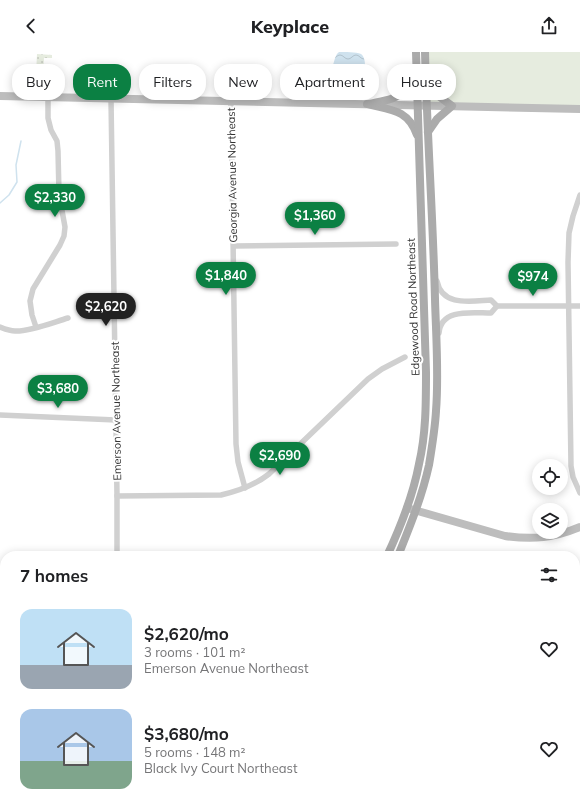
<!DOCTYPE html>
<html lang="en">
<head>
<meta charset="utf-8">
<style>
	:root { --surface:#fff; --page:#f6f6f6; --text:#202124; --muted:#757577; --accent:#0b8043 }
	body { margin:0; font-family:Mulish,sans-serif; background:var(--page); color:var(--text); height:100vh; display:flex; flex-direction:column; font-size:15px; white-space:nowrap }
	* { box-sizing:border-box; margin:0 }
	p { font-size:13px; color:var(--muted) }
	.icon { flex:none; width:22px; height:22px; fill:none; stroke:currentColor; stroke-width:2; stroke-linecap:round; stroke-linejoin:round }
	.map { position:relative; flex:1; overflow:hidden }
	.sheet { position:absolute; left:0px; top:499px; width:580px; height:256px; display:flex; flex-direction:column; background:var(--surface); border-radius:16px 16px 0 0; box-shadow:0 2px 10px #0003 }
	.sheet>* { flex:none }
	.guide { position:absolute; left:12px; top:12px; width:556px; height:36px; display:flex; gap:8px }
	.tools { position:absolute; left:532px; top:407px; display:grid; gap:8px }
	.tools a { display:grid; place-items:center; width:36px; height:36px; border-radius:50%; background:var(--surface); box-shadow:0 2px 10px #0003; font-size:20px }
	.price { position:absolute; translate:-50% -34px; padding:0 9px; border-radius:14px; background:var(--accent); color:#fff; font-size:13px; line-height:26px; filter:drop-shadow(0 1px 2px #0008) }
	.price::after { content:''; position:absolute; left:50%; top:24px; width:12px; height:9px; margin-left:-6px; background:inherit; clip-path:polygon(0 0,100% 0,50% 100%) }
	.price.on { background:#222; color:#fff }
	ul { padding:0; list-style:none }
	li { display:flex; align-items:center; gap:12px; height:100px; padding:0 20px }
	li span { display:grid; place-items:center; flex:none; width:112px; height:80px; border-radius:12px; color:#555 }
	li>.icon { margin-inline-start:auto }
	span .icon { width:48px; height:48px; fill:#fffc; stroke-width:1 }
	li b { font-size:17px }
	h2 { display:flex; justify-content:space-between; align-items:center; height:48px; padding:0 20px; font-size:17px }
	.tag { padding:0 14px; border-radius:16px; background:var(--surface); box-shadow:0 2px 10px #0003; font-size:14px; line-height:36px }
	.tag.on { background:var(--accent); color:#fff }
	header { display:flex; justify-content:space-between; align-items:center; height:52px; padding:0 20px; background:var(--surface); font-size:18px; font-weight:800 }
	.map>svg:first-child { display:block }
</style>
</head>
<body>
<header><svg class="icon" aria-label="back" viewBox="0 0 24 24"><path d="M15 5l-7 7 7 7"/></svg>Keyplace<svg class="icon" aria-label="share" viewBox="0 0 24 24"><path d="M12 15V3M7 8l5-5 5 5M5 13v7h14v-7"/></svg></header>
<div class="map">
<svg width="580" height="755" viewBox="0 0 580 755">
	<defs>
		<pattern id="park-dots" width="8" height="8" patternUnits="userSpaceOnUse"><rect width="8" height="8" fill="#e6ecdf"/><path d="M2 2h.1M6 6h.1" fill="none" stroke="#c6cbc0" stroke-width="1.8" stroke-linecap="round"/></pattern>
		<pattern id="water-waves" width="16" height="10" patternUnits="userSpaceOnUse"><rect width="16" height="10" fill="#cfe2ee"/><path d="M0 5q4-4 8 0t8 0" fill="none" stroke="#b2c2cd"/></pattern>
	</defs>
	<rect width="100%" height="100%" fill="#fff"/>
	<!-- green -->
	<path fill="#e6ecdf" d="M425,0H580V57L427,54Z"/>
	<!-- park -->
	<path fill="url(#park-dots)" d="M37,2L52,3V6H44L43,23H36Z"/>
	<!-- water -->
	<path fill="url(#water-waves)" d="M339,0C345,0 356,0 361,2C368,7 365,27 358,30C348,36 334,35 324,35C318,26 329,22 332,15C335,10 334,4 339,0Z"/>
	<g fill="none" stroke-linecap="round" stroke-linejoin="round">
		<!-- stream -->
		<path stroke="#cfe2ee" stroke-width="1.5" d="M0,151L9,143L17,130L16,113L21,89"/>
		<!-- street -->
		<g stroke="#d0d0d0" stroke-width="5.5">
			<path d="M111,47L117,444V504"/>
			<path d="M231,49L236,392L238,410L245,436"/>
			<path d="M580,143L573,164L569,181L568,210L571,414L573,425L580,441"/>
			<path d="M234,194L396,192"/>
			<path d="M437,229C442,255 471,249 491,248L497,254H580"/>
			<path d="M0,275C5,277 10,279 15,279C29,280 54,270 68,266"/>
			<path d="M36,275L32,263L30,249L33,237L60,193L64,184L65,175L59,142L58,99L57,89L51,78L48,66V45"/>
			<path d="M439,281C441,256 472,261 491,261L497,254"/>
			<path d="M0,363L116,368"/>
			<path d="M117,444L221,443C239,439 255,433 269,422L368,327L382,317L405,305"/>
			<path d="M0,518L5,520"/>
			<path d="M575,680L580,673"/>
			<path d="M80,755L95,750"/>
		</g>
		<!-- secondary -->
		<g stroke="#bdbdbd" stroke-width="8">
			<path d="M0,44L580,57"/>
			<path d="M407,456L505,484C533,488 554,486 580,475"/>
		</g>
		<!-- primary -->
		<g stroke="#ababab" stroke-width="8">
			<path d="M426,31L432,39L452,54L437,67L428,80"/>
			<path d="M367,52C390,58 408,57 417,83"/>
			<path d="M369,52C382,49 396,48 406,38C410,34 413,27 417,22"/>
			<path d="M387,504C401,474 413,444 419,412C426,382 426,351 426,320L416,0"/>
			<path d="M398,504C410,474 422,445 429,413C432,395 435,377 436,359C439,322 436,284 435,247C433,165 427,82 425,0"/>
			<path d="M267,755L268,750"/>
			<path d="M277,755L278,750"/>
		</g>
	</g>
	<g text-anchor="middle" dominant-baseline="central" stroke-width="4" stroke-linejoin="round" paint-order="stroke">
		<!-- street labels -->
		<g font-size="11" fill="#333" stroke="#fff">
			<text transform="translate(232 123) rotate(-91)">Georgia Avenue Northeast</text>
			<text transform="translate(413 255) rotate(-92)">Edgewood Road Northeast</text>
			<text transform="translate(116 359) rotate(-91)">Emerson Avenue Northeast</text>
		</g>
	</g>
</svg>
<div class="tools">
<a><svg class="icon" aria-label="locate" viewBox="0 0 24 24"><circle cx="12" cy="12" r="6"/><path d="M12 2v4M12 18v4M2 12h4M18 12h4"/></svg></a>
<a><svg class="icon" aria-label="layers" viewBox="0 0 24 24"><path d="M12 4l9 5-9 5-9-5zM3 14l9 5 9-5"/></svg></a>
</div>
<b class="price" style="left:55px;top:166px">$2,330</b>
<b class="price" style="left:315px;top:184px">$1,360</b>
<b class="price" style="left:226px;top:244px">$1,840</b>
<b class="price" style="left:533px;top:245px">$974</b>
<b class="price on" style="left:106px;top:275px">$2,620</b>
<b class="price" style="left:58px;top:357px">$3,680</b>
<b class="price" style="left:280px;top:424px">$2,690</b>
<div class="guide">
<a class="tag">Buy</a>
<a class="tag on">Rent</a>
<a class="tag">Filters</a>
<a class="tag">New</a>
<a class="tag">Apartment</a>
<a class="tag">House</a>
</div>
<section class="sheet">
<h2>7 homes<svg class="icon" aria-label="filters" viewBox="0 0 24 24"><path d="M4 7h16M4 17h16"/><circle cx="9" cy="7" r="2"/><circle cx="15" cy="17" r="2"/></svg></h2>
<ul>
<li><span style="background:linear-gradient(#bfe0f5 70%,#9aa5b1 0)"><svg class="icon" aria-label="home" viewBox="0 0 24 24"><path d="M3 11l9-7 9 7M6 9v11h12V9"/></svg></span><div><b>$2,620/mo</b><p>3 rooms · 101 m²</p><p>Emerson Avenue Northeast</p></div><svg class="icon" aria-label="heart" viewBox="0 0 24 24"><path d="M12 20l-8-8c-3-5 5-10 8-4 3-6 11-1 8 4z"/></svg></li>
<li><span style="background:linear-gradient(#a9c7e8 65%,#7fa58c 0)"><svg class="icon" aria-label="home" viewBox="0 0 24 24"><path d="M3 11l9-7 9 7M6 9v11h12V9"/></svg></span><div><b>$3,680/mo</b><p>5 rooms · 148 m²</p><p>Black Ivy Court Northeast</p></div><svg class="icon" aria-label="heart" viewBox="0 0 24 24"><path d="M12 20l-8-8c-3-5 5-10 8-4 3-6 11-1 8 4z"/></svg></li>
</ul>
</section>
</div>
</body>
</html>
